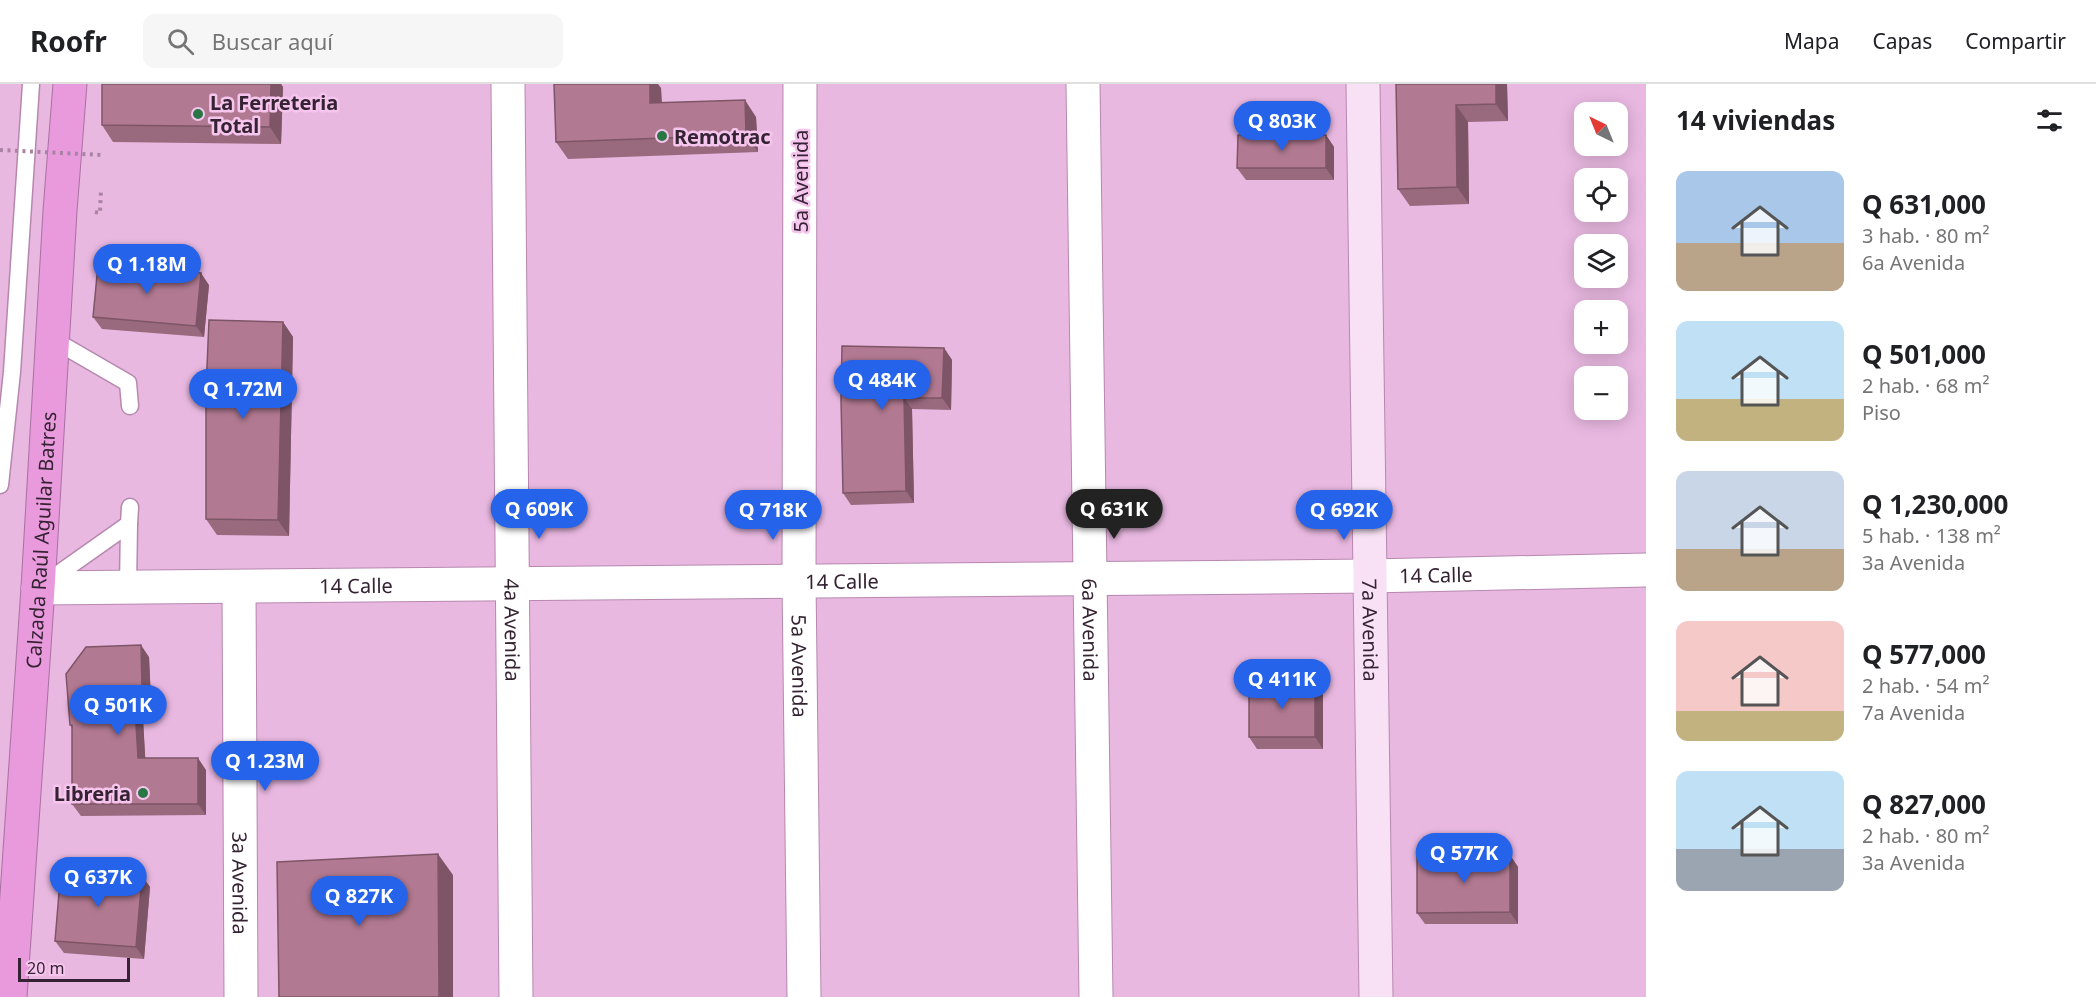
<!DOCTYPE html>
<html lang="es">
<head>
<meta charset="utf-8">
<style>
	:root { --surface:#fff; --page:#f6f6f6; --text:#202124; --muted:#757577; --line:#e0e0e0; --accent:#2563eb }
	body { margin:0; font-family:"Noto Sans",sans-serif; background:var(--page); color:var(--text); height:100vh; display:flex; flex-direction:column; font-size:22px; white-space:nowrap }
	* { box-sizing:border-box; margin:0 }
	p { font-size:20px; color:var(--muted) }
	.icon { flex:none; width:33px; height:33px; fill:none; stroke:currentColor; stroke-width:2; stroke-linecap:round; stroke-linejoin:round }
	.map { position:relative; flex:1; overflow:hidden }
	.drawer { display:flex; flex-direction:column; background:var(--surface); width:450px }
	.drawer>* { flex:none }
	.needle { width:39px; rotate:317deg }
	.fabs { position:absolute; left:1574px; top:18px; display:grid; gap:12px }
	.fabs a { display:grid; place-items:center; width:54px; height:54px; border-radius:12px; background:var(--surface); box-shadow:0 3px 15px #0003; font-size:30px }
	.scale { position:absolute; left:18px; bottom:15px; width:112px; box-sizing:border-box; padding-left:6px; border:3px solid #352333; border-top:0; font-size:16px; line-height:21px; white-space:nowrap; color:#352333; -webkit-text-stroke:4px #f6c5ee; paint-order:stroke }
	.price { position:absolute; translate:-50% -51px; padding:0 14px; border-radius:21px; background:var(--accent); color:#fff; font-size:20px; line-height:39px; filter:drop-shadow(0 2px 3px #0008) }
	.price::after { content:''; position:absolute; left:50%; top:36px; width:18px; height:14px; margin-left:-9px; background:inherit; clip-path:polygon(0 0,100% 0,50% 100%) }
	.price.on { background:#222; color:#fff }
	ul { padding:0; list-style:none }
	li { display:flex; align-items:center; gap:18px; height:150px; padding:0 30px }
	li span { display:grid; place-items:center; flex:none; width:168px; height:120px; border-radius:12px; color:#555 }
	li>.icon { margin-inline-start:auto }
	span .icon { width:72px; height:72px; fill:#fffc; stroke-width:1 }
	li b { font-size:26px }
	h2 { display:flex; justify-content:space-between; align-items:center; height:72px; padding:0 30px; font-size:26px }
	header { display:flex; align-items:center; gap:36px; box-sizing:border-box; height:84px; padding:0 30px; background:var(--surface); border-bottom:2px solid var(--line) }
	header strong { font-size:28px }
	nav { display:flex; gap:33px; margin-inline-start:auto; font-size:21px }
	.search { width:420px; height:54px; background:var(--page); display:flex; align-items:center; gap:15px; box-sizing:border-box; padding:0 21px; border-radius:12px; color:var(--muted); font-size:22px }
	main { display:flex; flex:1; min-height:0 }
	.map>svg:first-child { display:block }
</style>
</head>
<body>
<header>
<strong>Roofr</strong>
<div class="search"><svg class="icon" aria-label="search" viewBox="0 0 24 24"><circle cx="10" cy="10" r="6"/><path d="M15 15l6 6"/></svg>Buscar aquí</div>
<nav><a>Mapa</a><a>Capas</a><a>Compartir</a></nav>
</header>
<main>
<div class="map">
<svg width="1646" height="913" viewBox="0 0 1646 913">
	<rect width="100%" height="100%" fill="#e9b8e1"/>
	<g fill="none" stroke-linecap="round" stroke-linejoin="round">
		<!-- lane casing -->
		<g stroke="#b688af" stroke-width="19">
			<g id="lane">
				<path d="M52,255L128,299L130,322"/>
				<path d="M0,401L12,288L31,0"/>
				<path d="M44,500L129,440L130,423"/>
				<path d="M128,503L129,440"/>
			</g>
		</g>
		<!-- street casing -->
		<g stroke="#b688af" stroke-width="35">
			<g id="street">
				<path id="s1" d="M508,0L516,913"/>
				<path id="s2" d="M800,0L799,497L804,913"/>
				<path id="s3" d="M1083,0L1096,913"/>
				<path id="s4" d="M239,503L241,913"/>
				<path id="s5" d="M38,504L1370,492L1646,486"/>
			</g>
		</g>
		<!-- secondary casing -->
		<g stroke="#b688af" stroke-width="35">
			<g id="secondary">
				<path id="s6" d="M1363,0L1376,913"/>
			</g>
		</g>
		<!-- highway casing -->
		<g stroke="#a970a1" stroke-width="35">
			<g id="highway">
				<path id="s7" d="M10,913L38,504L60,127L70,0"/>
			</g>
		</g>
		<!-- path -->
		<path stroke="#a983a3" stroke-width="4" stroke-dasharray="3 4.5" stroke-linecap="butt" d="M95,128L100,129L101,105"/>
		<!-- lane -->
		<use href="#lane" stroke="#fff" stroke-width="16"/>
		<!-- street -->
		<use href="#street" stroke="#fff" stroke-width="33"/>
		<!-- secondary -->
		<use href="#secondary" stroke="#f8e1f4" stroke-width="33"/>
		<!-- highway -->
		<use href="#highway" stroke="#e89adc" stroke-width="33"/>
		<!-- path-bridge -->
		<path stroke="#a983a3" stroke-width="4" stroke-dasharray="3 4.5" stroke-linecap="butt" d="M0,66L103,71"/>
	</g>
	<!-- wall -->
	<g fill="#99697e">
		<path d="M102,0H281L283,3L281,60L113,58L102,41Z"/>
		<path d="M1396,0H1507L1508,37L1468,38L1469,120L1410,122L1398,105Z"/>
		<path d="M661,4L662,19L756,33L758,68L568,75L556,58Z"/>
		<path d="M1326,51L1334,63V96H1246L1237,84Z"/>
		<path d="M209,201L204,253L102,245L93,233Z"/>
		<path d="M283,238L293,253L289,452L217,451L206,435Z"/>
		<path d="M944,264L952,276L951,326L912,325L914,419L851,421L843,409L841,315Z"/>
		<path d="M149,573L151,616L142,617L145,674L206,686V731L81,732L72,720V644L70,641Z"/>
		<path d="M1315,600L1323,611V665H1257L1249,653Z"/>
		<path d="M1510,771L1518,783V840H1425L1417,829Z"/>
		<path d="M142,792L150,803L144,875L64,869L55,857Z"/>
	</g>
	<!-- shaded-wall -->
	<g fill="#7d5566">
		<path d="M271,0H281L283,3L281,60L270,43Z"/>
		<path d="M650,0H658L661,4L662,36L650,19Z"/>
		<path d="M1496,0H1507L1508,37L1496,20Z"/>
		<path d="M745,16L756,33L758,68L746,51Z"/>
		<path d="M1456,21L1468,38L1469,120L1457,103Z"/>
		<path d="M1326,51L1334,63V96L1326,84Z"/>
		<path d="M201,189L209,201L204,253L196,242Z"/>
		<path d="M283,238L293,253L289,452L278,436Z"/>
		<path d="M944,264L952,276L951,326L942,314Z"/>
		<path d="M904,314L912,325L914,419L906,407Z"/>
		<path d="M141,561L149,573L151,616L142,604Z"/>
		<path d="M1315,600L1323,611V665L1315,653Z"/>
		<path d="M134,605L142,617L146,686L138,674Z"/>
		<path d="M198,674L206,686V731L198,720Z"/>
		<path d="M438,770L453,791V913H439Z"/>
		<path d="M1510,771L1518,783V840L1510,828Z"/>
		<path d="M142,792L150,803L144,875L136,863Z"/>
	</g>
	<!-- building -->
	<g fill="#b27a92" stroke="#7d5566" stroke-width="1.5">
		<path d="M102,0H271L270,43L102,41Z"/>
		<path d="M554,0H650V19L745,16L746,51L556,58Z"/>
		<path d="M1396,0H1496V20L1456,21L1457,103L1398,105Z"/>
		<path d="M1238,51H1326V84H1237Z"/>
		<path d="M98,181L201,189L196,242L93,233Z"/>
		<path d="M209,236L283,238L278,436L206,435V306Z"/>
		<path d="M842,262L944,264L942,314H904L906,407L843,409L841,315Z"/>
		<path d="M141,561L142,604L134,605L138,674H198V720H72V641H70L66,590L86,563Z"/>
		<path d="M1249,599L1315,600V653H1249Z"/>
		<path d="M438,770L439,913H279L277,778Z"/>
		<path d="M1510,771V828L1417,829V772Z"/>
		<path d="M61,785L142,792L136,863L55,857Z"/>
	</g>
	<!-- markers -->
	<g fill="#2a7644" stroke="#f6c5ee" stroke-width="2">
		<circle cx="198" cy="30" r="6"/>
		<circle cx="662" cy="52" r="6"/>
		<circle cx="143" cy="709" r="6"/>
	</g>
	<g text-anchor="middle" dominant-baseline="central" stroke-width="5" stroke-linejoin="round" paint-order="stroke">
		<!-- poi labels -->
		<g font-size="20" font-weight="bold" fill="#352333" stroke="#f6c5ee" text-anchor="start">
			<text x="210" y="18">La Ferreteria<tspan x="210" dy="23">Total</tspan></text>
			<text x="674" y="52">Remotrac</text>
			<text x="131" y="709" text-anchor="end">Libreria</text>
		</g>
		<!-- street labels -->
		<g font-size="20" fill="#352333" stroke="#f6c5ee">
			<text transform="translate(800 97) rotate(-90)">5a Avenida</text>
			<text stroke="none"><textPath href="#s7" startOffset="458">Calzada Raúl Aguilar Batres</textPath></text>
			<text stroke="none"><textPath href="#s5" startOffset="1398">14 Calle</textPath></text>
			<text stroke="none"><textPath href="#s5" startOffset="804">14 Calle</textPath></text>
			<text stroke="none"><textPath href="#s5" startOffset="318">14 Calle</textPath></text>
			<text stroke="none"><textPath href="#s1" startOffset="546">4a Avenida</textPath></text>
			<text stroke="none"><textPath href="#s6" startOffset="546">7a Avenida</textPath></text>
			<text stroke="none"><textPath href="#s3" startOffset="546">6a Avenida</textPath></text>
			<text stroke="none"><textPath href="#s2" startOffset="582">5a Avenida</textPath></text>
			<text stroke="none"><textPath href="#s4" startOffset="296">3a Avenida</textPath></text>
		</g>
	</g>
</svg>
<div class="fabs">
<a><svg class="needle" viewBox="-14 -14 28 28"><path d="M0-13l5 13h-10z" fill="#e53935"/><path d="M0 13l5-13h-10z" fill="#757577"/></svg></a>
<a><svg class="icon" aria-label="locate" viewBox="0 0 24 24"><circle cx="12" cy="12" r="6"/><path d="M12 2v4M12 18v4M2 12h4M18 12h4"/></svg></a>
<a><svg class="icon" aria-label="layers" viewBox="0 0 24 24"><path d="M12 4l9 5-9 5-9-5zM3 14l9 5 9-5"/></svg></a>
<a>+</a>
<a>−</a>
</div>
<div class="scale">20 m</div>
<b class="price" style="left:1282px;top:68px">Q 803K</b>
<b class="price" style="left:147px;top:211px">Q 1.18M</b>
<b class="price" style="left:882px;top:327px">Q 484K</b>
<b class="price" style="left:243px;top:336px">Q 1.72M</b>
<b class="price" style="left:539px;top:456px">Q 609K</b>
<b class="price on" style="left:1114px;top:456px">Q 631K</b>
<b class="price" style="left:773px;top:457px">Q 718K</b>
<b class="price" style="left:1344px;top:457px">Q 692K</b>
<b class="price" style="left:1282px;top:626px">Q 411K</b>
<b class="price" style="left:118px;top:652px">Q 501K</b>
<b class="price" style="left:265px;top:708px">Q 1.23M</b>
<b class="price" style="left:1464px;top:800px">Q 577K</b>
<b class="price" style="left:98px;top:824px">Q 637K</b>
<b class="price" style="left:359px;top:843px">Q 827K</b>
</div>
<section class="drawer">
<h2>14 viviendas<svg class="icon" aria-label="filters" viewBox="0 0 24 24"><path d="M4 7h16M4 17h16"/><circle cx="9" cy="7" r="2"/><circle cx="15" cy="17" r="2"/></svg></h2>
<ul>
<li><span style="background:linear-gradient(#a9c7e8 60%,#b9a48a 0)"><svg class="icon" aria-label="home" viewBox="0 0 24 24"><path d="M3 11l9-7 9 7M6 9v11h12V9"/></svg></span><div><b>Q 631,000</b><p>3 hab. · 80 m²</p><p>6a Avenida</p></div></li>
<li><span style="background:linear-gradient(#bfe0f5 65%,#c2b280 0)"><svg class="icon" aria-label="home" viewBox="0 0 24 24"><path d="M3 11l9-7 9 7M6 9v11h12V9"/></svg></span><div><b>Q 501,000</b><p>2 hab. · 68 m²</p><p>Piso</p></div></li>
<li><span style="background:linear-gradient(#c9d6e8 65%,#b9a48a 0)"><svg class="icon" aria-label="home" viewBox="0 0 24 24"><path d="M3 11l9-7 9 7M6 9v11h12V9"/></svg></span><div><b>Q 1,230,000</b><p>5 hab. · 138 m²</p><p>3a Avenida</p></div></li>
<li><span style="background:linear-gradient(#f6c9c9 75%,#c2b280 0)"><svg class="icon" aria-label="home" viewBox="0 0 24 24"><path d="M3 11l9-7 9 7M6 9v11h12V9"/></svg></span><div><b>Q 577,000</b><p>2 hab. · 54 m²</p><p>7a Avenida</p></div></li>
<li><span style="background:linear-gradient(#bfe0f5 65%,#9aa5b1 0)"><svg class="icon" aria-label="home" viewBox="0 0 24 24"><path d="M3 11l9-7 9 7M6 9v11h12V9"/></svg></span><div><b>Q 827,000</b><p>2 hab. · 80 m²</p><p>3a Avenida</p></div></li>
</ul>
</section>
</main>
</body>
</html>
